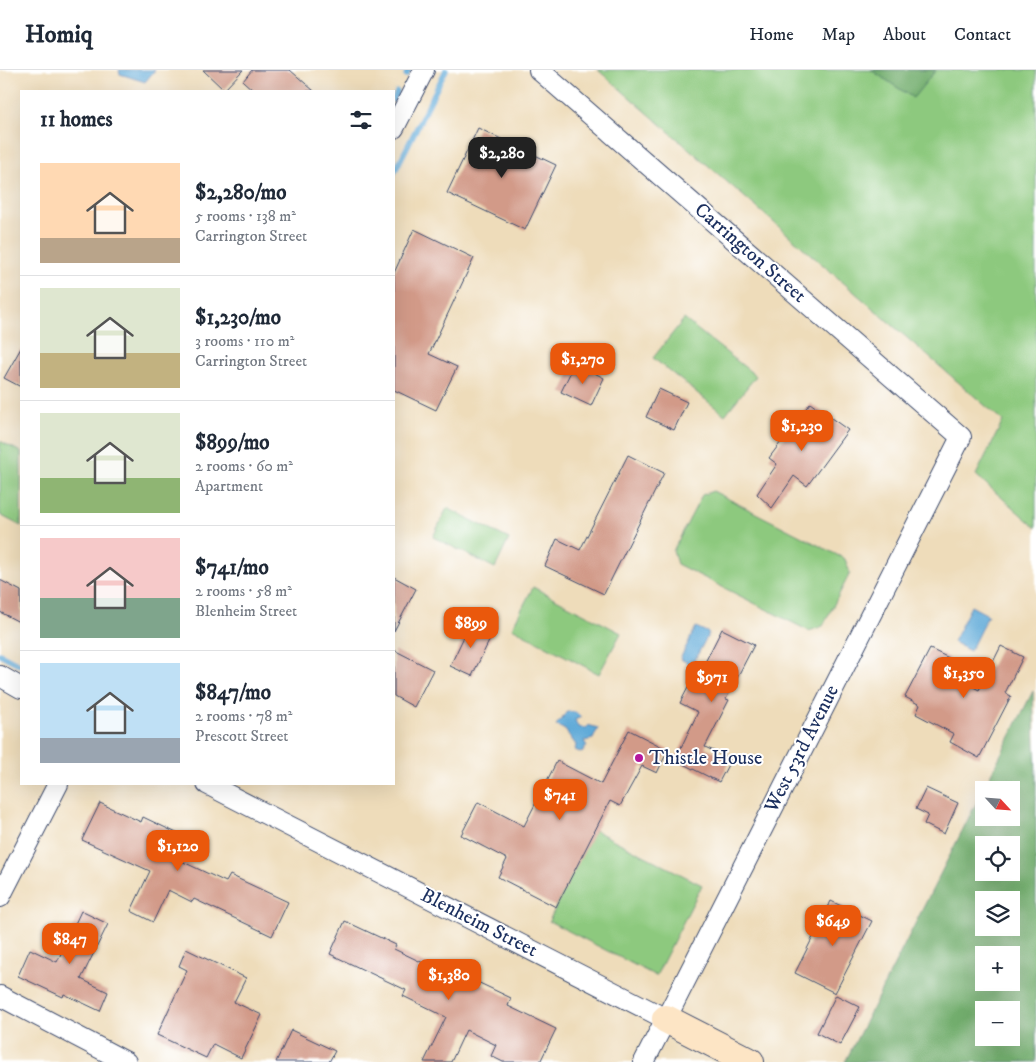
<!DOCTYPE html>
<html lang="en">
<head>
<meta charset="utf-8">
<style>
	:root { --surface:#fff; --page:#f2f2f3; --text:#1f2937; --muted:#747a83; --line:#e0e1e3; --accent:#ea580c }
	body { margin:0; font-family:"IM FELL DW Pica",serif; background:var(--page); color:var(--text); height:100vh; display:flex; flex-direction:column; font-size:19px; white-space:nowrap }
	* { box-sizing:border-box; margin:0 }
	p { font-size:16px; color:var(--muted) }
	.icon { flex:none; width:28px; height:28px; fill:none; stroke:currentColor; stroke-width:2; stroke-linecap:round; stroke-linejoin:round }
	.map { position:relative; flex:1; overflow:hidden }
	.details { position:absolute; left:20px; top:20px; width:375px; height:695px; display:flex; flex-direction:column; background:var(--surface); border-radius:0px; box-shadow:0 5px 20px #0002 }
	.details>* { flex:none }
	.needle { width:32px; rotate:116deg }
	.controls { position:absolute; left:975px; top:711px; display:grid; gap:10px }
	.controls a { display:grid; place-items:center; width:45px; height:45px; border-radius:0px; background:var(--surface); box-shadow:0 5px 20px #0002; font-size:25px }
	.price { position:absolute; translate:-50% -42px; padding:0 11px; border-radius:10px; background:var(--accent); color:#fff; font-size:16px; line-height:32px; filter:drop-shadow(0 1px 2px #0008) }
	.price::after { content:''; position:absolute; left:50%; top:30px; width:15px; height:11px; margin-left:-8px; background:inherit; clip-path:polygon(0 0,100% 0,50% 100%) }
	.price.on { background:#222; color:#fff }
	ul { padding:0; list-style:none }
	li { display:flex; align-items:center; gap:15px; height:125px; padding:0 20px }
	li+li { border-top:1px solid var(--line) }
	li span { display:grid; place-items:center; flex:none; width:140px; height:100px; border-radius:0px; color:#555 }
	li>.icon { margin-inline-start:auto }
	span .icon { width:60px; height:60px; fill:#fffc; stroke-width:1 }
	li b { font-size:21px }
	h2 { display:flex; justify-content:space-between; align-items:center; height:60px; padding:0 20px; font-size:21px }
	header { display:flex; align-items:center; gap:30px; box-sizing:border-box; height:70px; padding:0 25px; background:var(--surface); border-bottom:1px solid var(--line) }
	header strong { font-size:24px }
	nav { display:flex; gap:28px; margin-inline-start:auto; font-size:18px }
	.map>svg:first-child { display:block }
</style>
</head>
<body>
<header>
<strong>Homiq</strong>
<nav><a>Home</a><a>Map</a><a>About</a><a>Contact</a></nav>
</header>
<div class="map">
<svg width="1036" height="992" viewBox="0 0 1036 992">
	<rect width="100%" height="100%" fill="#fff"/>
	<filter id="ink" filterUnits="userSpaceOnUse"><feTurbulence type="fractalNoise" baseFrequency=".02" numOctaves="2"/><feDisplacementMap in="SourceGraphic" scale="10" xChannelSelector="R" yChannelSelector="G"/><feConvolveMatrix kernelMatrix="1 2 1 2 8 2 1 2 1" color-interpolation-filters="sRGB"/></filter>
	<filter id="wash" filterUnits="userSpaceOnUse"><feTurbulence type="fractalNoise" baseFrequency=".0096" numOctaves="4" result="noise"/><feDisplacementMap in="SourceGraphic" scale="20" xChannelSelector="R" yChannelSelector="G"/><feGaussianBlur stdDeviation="1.12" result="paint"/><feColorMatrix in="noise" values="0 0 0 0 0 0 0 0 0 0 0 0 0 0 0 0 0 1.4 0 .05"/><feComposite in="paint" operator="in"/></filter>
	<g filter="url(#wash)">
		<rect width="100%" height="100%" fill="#eedcba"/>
		<!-- green -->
		<g fill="#8dc97e" stroke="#547c6e">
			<path d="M598,0H1036V458L976,405L1003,351Z"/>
			<path d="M684,249L756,306L725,345L653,288Z"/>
			<path d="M0,371L21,382V456L0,445Z"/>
			<path d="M713,421L845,489L850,503L823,556L809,561L677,494L673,481L702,425Z"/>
			<path d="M447,438L509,469L495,498L433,467Z"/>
			<path d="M533,517L621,563L599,604L512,558Z"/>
			<path d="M594,760L702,815L656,906L549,851Z"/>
		</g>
		<!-- forest -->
		<g fill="#72ad6d" stroke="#466e66" fill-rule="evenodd">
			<path d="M871,0H936L913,28Z"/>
			<path d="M1033,621L1036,707V992H845ZM984,720H1011V748H984ZM984,775H1011V802H984ZM984,830H1011V858H984ZM984,885H1011V912H984ZM984,940H1011V968H984Z"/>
		</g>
		<!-- water -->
		<g fill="#60aad8" stroke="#3e6c9b">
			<path d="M119,0H155L145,12L120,4Z"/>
			<path d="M971,536L988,545L970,581L953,572Z"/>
			<path d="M696,557L709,563L692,595L680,589Z"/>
			<path d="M568,641L575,642L581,647L575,650L578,657L586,658L588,655L598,658L593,669L584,671L587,676L582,683L575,680L576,675L565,660L556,655Z"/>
		</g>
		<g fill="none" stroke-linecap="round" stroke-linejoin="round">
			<!-- stream -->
			<g stroke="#60aad8" stroke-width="5.5">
				<path d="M406,5L409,0"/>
				<path d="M394,30L397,22"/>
				<path d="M394,103L446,0"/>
				<path d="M0,584L21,595"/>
			</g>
		</g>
		<g id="blocks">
			<!-- building -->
			<g fill="#d29a88">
				<path d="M203,0H243L224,20Z"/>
				<path d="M252,0H290L314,21H254L243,11Z"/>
				<path d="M478,58L556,95L525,160L447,123Z"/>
				<path d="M414,159L474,188L429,284L457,297L436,340L394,320V203Z"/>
				<path d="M21,278V317L4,308Z"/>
				<path d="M575,293L604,308L591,336L561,322Z"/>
				<path d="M659,319L687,332L674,360L646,347Z"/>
				<path d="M810,333L848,360L807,416L794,406L772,438L757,424L777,394L769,388Z"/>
				<path d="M628,385L664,403L604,524L545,496L557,469L580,480Z"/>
				<path d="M394,507L416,519L394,561Z"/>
				<path d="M0,510L21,521V553L0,542Z"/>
				<path d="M471,552L493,563L472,606L450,596Z"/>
				<path d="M722,559L754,575L726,629L729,630L705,677L731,689L719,712L675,690L698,642L680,633L693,608L696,610Z"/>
				<path d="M1001,576L1023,587L1005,623L1011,626L979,688L950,672L954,664L916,644L920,635L905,627L930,579L949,588L943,601L979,620Z"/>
				<path d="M394,580L433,600L414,637L394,626Z"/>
				<path d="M629,660L668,680L657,703L642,696L620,736L610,731L556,837L498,807L507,789L461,765L478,732L524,756L557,691L601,714Z"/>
				<path d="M926,718L958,733L944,764L924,754L928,745L916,739Z"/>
				<path d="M100,733L141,752L143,747L189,769L179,790L226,812L230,805L288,832L272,866L194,829L192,832L168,820L153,852L131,841L150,801L82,770Z"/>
				<path d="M831,831L872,851L835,923L795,903Z"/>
				<path d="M81,841L108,854L81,909L108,922L100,941L64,924L63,927L18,906L30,879L57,892Z"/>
				<path d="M345,851L396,875L394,879L465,913L467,907L511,928L508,936L556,959L540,992H503L491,986L496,975L466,960L451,992H424L446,947L403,926L406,920L330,884Z"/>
				<path d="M186,879L246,908L234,932L262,945L241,988L213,974L206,988L157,965L187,900L179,896Z"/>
				<path d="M836,925L860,937L840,975L817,963Z"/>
				<path d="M291,960L335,981L329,992H276Z"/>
			</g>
		</g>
	</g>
	<g filter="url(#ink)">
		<use href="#blocks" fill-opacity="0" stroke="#3b496c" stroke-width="1"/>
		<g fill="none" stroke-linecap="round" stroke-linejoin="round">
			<!-- street casing -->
			<g stroke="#3b496c" stroke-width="22">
				<g id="street">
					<path d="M539,0L961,367L644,992"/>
					<path d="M394,58L424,0"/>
					<path d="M0,606L21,618"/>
					<path d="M207,714L666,949"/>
					<path d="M0,827L58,714"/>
					<path d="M0,926L126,992"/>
				</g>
			</g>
			<!-- secondary casing -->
			<g stroke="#3b496c" stroke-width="30">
				<path id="secondary" d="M666,949L750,992"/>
			</g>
			<!-- street -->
			<use href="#street" stroke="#fff" stroke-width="20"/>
			<!-- secondary -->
			<use href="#secondary" stroke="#fde5c5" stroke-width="28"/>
		</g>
	</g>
	<!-- markers -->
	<circle fill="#b5179e" stroke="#fff" stroke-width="2" cx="639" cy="688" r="5"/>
	<g text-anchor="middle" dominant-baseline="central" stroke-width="4" stroke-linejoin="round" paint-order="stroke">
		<!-- street labels -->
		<g font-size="20" fill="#1b2f5e" stroke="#fff">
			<text transform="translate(750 183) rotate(41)">Carrington Street</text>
			<text transform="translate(802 679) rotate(-63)">West 53rd Avenue</text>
			<text transform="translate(479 853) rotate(27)">Blenheim Street</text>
		</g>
		<!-- poi labels -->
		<g font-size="20" fill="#1b2f5e" stroke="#fff" text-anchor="start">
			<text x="649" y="688">Thistle House</text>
		</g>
	</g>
</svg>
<div class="controls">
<a><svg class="needle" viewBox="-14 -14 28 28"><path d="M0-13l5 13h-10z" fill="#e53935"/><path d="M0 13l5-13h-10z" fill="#747a83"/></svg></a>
<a><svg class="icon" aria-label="locate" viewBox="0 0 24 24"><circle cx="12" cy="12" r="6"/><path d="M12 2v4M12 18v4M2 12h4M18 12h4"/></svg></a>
<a><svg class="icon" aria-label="layers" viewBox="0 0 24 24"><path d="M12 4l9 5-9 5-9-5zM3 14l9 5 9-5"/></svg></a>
<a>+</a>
<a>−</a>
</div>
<b class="price on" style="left:502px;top:109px">$2,280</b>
<b class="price" style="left:583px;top:315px">$1,270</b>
<b class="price" style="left:802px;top:382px">$1,230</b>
<b class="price" style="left:471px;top:579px">$899</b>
<b class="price" style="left:964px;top:629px">$1,350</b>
<b class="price" style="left:712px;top:633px">$971</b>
<b class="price" style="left:560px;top:751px">$741</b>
<b class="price" style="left:178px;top:802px">$1,120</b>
<b class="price" style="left:833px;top:877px">$649</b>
<b class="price" style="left:70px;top:895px">$847</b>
<b class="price" style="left:449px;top:931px">$1,380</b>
<section class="details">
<h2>11 homes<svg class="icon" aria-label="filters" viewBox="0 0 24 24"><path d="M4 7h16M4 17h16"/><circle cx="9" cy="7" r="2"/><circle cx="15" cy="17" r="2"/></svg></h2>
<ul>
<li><span style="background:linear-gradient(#ffd9b3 75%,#b9a48a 0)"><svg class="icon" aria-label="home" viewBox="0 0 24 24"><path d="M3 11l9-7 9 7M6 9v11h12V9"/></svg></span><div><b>$2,280/mo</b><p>5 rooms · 138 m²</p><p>Carrington Street</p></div></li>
<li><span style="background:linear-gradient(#dfe7d0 65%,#c2b280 0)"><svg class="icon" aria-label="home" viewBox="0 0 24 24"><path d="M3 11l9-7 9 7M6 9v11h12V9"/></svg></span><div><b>$1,230/mo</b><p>3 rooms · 110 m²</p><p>Carrington Street</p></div></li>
<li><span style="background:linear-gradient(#dfe7d0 65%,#8fb573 0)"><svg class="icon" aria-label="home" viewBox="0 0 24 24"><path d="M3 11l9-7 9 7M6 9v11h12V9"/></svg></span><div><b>$899/mo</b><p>2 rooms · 60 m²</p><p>Apartment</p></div></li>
<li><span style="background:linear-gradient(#f6c9c9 60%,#7fa58c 0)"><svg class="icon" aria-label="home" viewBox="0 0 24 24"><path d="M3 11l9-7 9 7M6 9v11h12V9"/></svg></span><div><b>$741/mo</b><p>2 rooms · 58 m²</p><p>Blenheim Street</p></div></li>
<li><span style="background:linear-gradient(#bfe0f5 75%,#9aa5b1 0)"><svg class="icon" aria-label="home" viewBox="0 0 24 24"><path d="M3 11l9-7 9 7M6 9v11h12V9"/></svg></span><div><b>$847/mo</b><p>2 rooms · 78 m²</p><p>Prescott Street</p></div></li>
</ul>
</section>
</div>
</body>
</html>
